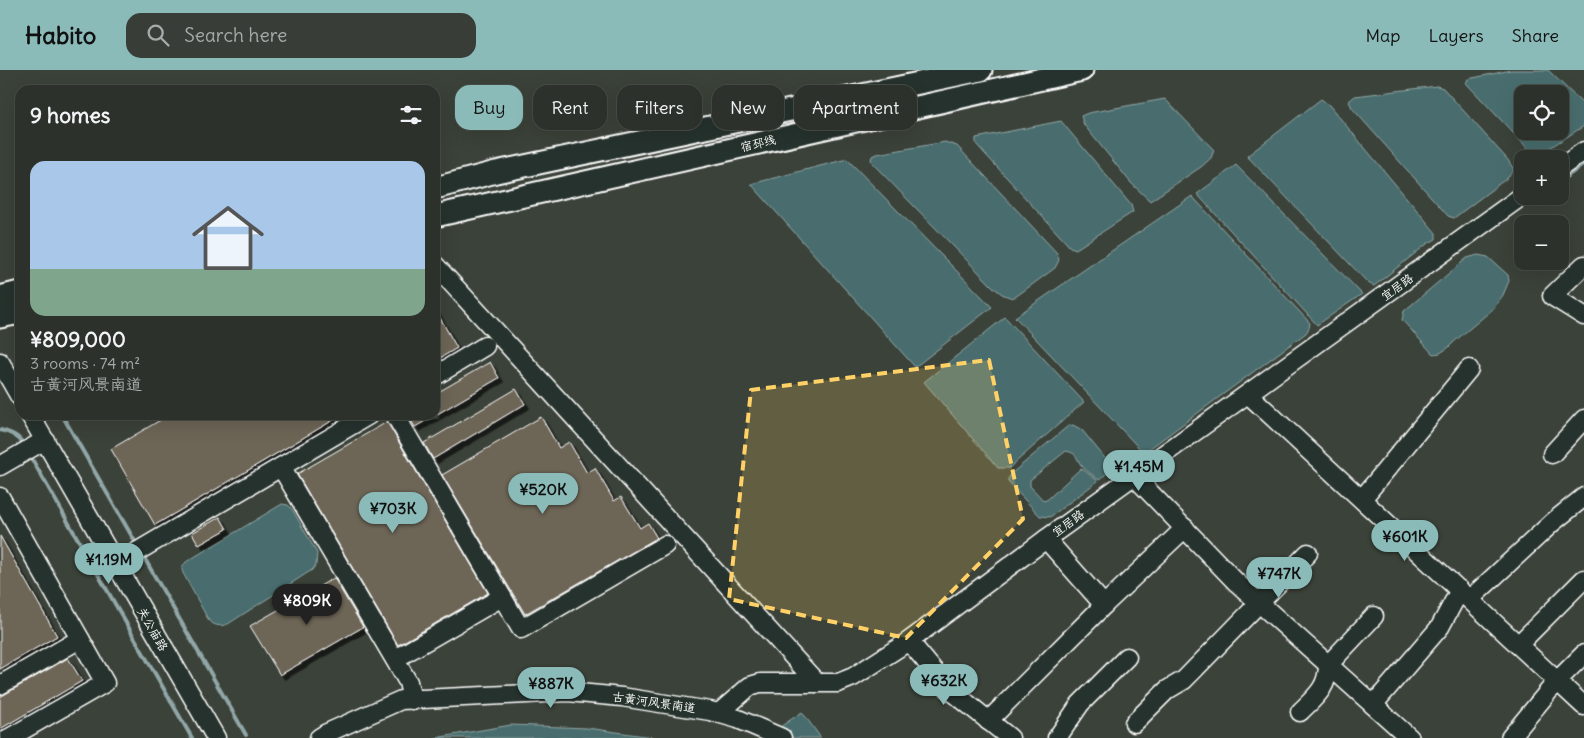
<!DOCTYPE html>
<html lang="en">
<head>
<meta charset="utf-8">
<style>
	:root { --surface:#2c322b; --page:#383e37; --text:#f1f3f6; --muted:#a6aaa9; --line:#484d47; --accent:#8bbbb9 }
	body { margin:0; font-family:Delius,"LXGW WenKai TC",sans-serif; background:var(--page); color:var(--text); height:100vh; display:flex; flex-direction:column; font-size:19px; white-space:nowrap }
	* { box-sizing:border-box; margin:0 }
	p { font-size:16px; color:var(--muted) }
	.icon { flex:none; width:28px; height:28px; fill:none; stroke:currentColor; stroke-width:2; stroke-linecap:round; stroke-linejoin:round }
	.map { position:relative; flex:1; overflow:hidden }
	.sheet { position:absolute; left:15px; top:15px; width:425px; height:335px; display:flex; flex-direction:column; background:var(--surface); border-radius:15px; box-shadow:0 5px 20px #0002,0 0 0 1px var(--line) }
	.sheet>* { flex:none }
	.banner { position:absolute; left:455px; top:15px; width:475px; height:45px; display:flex; gap:10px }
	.buttons { position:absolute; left:1514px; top:15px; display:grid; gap:10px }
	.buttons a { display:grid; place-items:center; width:55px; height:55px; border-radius:10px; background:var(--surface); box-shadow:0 5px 20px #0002,0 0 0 1px var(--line); font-size:25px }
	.price { position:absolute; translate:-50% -42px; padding:0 11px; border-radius:18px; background:var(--accent); color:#111; font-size:16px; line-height:32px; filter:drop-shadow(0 1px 2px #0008) }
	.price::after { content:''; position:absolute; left:50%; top:30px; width:15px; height:11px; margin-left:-8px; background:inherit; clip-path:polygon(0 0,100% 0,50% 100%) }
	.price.current { background:#222; color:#fff }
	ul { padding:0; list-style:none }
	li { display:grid; align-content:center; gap:10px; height:265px; padding:0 15px }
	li+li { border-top:1px solid var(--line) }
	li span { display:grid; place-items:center; height:155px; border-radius:15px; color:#555 }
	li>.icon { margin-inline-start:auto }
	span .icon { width:90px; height:90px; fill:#fffc; stroke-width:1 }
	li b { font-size:21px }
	h2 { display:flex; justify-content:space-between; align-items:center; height:60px; padding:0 15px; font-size:21px }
	.pill { padding:0 18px; border-radius:15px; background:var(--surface); box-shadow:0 5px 20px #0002,0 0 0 1px var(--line); font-size:18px; line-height:45px }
	.pill.current { background:var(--accent); color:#111 }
	header { display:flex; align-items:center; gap:30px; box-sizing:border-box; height:70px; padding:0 25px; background:var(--accent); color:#111 }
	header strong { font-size:24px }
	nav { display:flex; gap:28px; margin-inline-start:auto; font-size:18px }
	.search { width:350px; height:45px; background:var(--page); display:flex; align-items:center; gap:12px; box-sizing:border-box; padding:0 18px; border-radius:15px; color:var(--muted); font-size:19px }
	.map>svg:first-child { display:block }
</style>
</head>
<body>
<header>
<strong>Habito</strong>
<div class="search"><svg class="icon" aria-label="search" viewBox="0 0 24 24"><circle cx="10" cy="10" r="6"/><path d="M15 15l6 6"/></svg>Search here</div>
<nav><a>Map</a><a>Layers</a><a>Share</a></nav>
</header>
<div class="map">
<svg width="1584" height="668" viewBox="0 0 1584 668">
	<defs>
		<filter id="shadow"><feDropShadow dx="4.5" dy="4.5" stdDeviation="0" flood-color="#0009"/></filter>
	</defs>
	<rect width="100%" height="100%" fill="#3b4239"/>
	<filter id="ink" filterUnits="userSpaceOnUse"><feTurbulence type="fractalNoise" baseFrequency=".02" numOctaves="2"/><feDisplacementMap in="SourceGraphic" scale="10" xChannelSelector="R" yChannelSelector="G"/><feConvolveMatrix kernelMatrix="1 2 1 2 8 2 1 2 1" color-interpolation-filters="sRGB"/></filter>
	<g filter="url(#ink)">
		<!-- water -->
		<g fill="#496d6e" stroke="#92a7a8" fill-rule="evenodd">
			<path d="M1511,0H1548L1584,35V56L1540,84L1535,85L1531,82L1466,13L1468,9ZM1522,24H1560V61H1522Z"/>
			<path d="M1437,16L1443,18L1508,90L1514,100L1507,108L1454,148L1448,146L1352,38L1349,31L1355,26Z"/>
			<path d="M1165,29L1214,80L1211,88L1201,97L1150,131L1131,113L1084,55L1081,46L1088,43Z"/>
			<path d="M1321,29L1329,35L1436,163V169L1427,174L1374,216L1368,213L1247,86Z"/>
			<path d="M1061,51L1131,135L1133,142L1076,179L1070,177L976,74V68Z"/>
			<path d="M945,72L957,76L1057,183L1059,190L1055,198L1018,225L1012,228L1002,224L993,217L873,94L871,90L872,86L877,84Z"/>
			<path d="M847,89L992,237L915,297L751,114Z"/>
			<path d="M1236,95L1362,224L1317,255L1197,124Z"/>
			<path d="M1192,126L1310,253L1309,258L1306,263L1149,379H1140L1015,247Z"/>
			<path d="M1478,185L1488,187L1508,205L1509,211L1503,225L1493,239L1455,271L1448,278L1440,283L1433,284L1402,250L1404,241L1467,188Z"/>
			<path d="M1005,247L1084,332L1009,398H998L924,312Z"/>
			<path d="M1073,355L1082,360L1113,398L1099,410C1094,406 1088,402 1083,397C1076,391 1079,383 1066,381L1030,410V416L1044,431L1048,429L1081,398L1098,411L1050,447L1040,446L1008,412V409L1012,403L1068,356Z"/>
			<path d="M282,434L288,435L292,439L317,483L316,495L312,500L228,554C221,557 215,556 209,551L183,503C181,498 182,496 186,492Z"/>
			<path d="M802,642L821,668H764Z"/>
			<path d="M511,655L587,658L660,668H435Z"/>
		</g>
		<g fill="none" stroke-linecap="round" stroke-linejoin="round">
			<!-- stream -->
			<g stroke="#92a7a8" stroke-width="4">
				<path d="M1560,111L1584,94"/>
				<path d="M62,345L137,475"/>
				<path d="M0,360C10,362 19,366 24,375"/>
				<path d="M29,384L192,668"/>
				<path d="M142,484L246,665"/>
			</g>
		</g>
		<!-- building -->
		<g fill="#6d6556" stroke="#fff" filter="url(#shadow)">
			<path d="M435,239L457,278L435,291Z"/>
			<path d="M490,292L499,308L415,357L408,345H435V324Z"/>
			<path d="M516,319L525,334L433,389L424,373Z"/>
			<path d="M169,345H342L155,455L111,379Z"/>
			<path d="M541,347L559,378L569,372L587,403L595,398L614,431L621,427L640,458L648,453L657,468L525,544L442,405Z"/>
			<path d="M387,352L488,523L398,575L297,404Z"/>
			<path d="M220,447L227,459L199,475L192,463Z"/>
			<path d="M0,466L57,566L0,599Z"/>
			<path d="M334,508L363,557L280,605L250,556Z"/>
			<path d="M68,588L82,611L0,659V627Z"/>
		</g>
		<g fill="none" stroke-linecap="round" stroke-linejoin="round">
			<!-- minor casing -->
			<g stroke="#fff" stroke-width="21">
				<g id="minor">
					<path d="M1560,98L1584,81"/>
					<path d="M435,195L817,613"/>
					<path d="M1584,195L1552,226L1584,246"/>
					<path d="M0,292L20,327"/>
					<path d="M435,306L485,276"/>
					<path d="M1248,324L1584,636"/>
					<path d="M30,345L216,668"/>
					<path d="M395,345L521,559L665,475"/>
					<path d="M1552,384L1584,349"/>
					<path d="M0,396L45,370"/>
					<path d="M281,397L408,612L412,630"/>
					<path d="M1134,406L1236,512L1410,668"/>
					<path d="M0,427L105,613L9,668"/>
					<path d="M1362,429L1469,299"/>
					<path d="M1046,469L1104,535"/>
					<path d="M116,494L369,345"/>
					<path d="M1470,529L1553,452L1584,427"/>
					<path d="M909,571L948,618L1010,668"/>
					<path d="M1518,575L1584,509"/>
					<path d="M395,589L502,527"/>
					<path d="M0,615L80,569"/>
					<path d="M1373,635L1440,557L1460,520"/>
					<path d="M1300,642C1315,627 1328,618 1328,595L1374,546"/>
					<path d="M719,643L750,616L760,613H838L853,607L909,571L1046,469L1522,126"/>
					<path d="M988,651L1104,535L1185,458"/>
					<path d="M1134,653L1167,620L1184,610L1308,483"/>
					<path d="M319,668L327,663L401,630L568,622L622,627L710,641L738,649L782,668"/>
					<path d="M1057,668L1080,634L1127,587"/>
					<path d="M1510,668L1557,611L1584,584"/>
				</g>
			</g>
			<!-- major casing -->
			<g stroke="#fff" stroke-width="25">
				<g id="major">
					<path d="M435,118L496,102L981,0"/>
					<path d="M435,146L1082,0"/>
					<path d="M0,227L20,222"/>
					<path d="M0,247L20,243"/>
				</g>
			</g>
			<!-- minor -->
			<use href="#minor" stroke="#26332d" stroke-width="18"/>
			<!-- major -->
			<use href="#major" stroke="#26332d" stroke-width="21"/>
		</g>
	</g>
	<!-- marked area -->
	<path fill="#ffd166" fill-opacity="0.2" stroke="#ffd166" stroke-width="4" stroke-dasharray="10 6" stroke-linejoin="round" d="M989,290L1023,449L906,568L729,529L751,320Z"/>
	<g text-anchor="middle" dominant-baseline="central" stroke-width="4" stroke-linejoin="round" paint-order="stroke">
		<!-- street labels -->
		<g font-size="12" fill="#fff" stroke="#26332d">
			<text transform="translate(758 73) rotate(-13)">宿邳线</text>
			<text transform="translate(1397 217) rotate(-36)">宜居路</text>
			<text transform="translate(1068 453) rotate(-36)">宜居路</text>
			<text transform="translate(153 559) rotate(60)">关公庙路</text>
			<text transform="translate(654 632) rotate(8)">古黄河风景南道</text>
		</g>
	</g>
</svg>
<div class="buttons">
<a><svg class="icon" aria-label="locate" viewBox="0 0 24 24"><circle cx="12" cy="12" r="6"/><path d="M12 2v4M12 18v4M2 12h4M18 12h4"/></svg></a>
<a>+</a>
<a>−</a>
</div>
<b class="price" style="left:1139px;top:422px">¥1.45M</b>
<b class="price" style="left:543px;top:445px">¥520K</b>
<b class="price" style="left:393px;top:464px">¥703K</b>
<b class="price" style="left:1405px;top:492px">¥601K</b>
<b class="price" style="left:109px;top:515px">¥1.19M</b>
<b class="price" style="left:1279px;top:529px">¥747K</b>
<b class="price current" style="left:307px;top:556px">¥809K</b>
<b class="price" style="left:944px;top:636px">¥632K</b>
<b class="price" style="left:551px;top:639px">¥887K</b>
<div class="banner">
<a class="pill current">Buy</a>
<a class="pill">Rent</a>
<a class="pill">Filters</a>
<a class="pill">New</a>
<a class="pill">Apartment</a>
</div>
<section class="sheet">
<h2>9 homes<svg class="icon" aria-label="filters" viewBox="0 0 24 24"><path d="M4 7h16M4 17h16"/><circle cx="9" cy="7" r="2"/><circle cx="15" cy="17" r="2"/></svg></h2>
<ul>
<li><span style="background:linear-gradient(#a9c7e8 70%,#7fa58c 0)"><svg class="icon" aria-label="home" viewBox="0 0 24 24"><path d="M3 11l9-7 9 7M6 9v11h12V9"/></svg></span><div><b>¥809,000</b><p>3 rooms · 74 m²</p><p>古黄河风景南道</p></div></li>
</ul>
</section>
</div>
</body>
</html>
